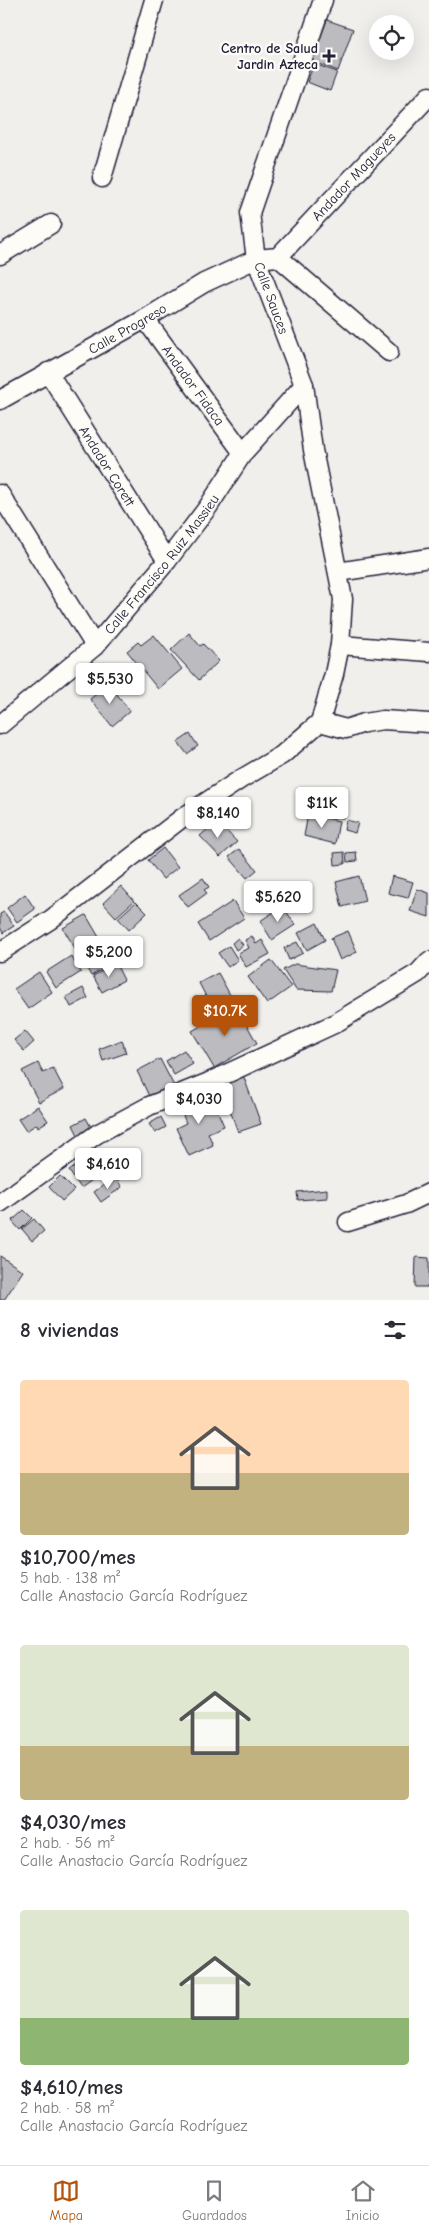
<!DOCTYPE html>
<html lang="es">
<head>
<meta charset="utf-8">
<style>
	:root { --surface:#fff; --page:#f2f2f3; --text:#2b2b33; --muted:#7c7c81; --line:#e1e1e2; --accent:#b45309 }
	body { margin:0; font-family:"Comic Neue",sans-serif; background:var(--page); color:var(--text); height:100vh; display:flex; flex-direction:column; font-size:19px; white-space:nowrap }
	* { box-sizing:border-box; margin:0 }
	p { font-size:16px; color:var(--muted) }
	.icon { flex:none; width:28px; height:28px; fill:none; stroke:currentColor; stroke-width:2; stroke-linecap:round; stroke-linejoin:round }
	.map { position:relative; height:1300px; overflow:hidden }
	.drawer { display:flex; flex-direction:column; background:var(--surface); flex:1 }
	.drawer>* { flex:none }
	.controls { position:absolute; left:369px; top:15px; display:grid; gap:10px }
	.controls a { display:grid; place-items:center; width:45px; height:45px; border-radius:50%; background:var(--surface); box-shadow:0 5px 20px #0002; font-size:25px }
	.price { position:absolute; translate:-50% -42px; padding:0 11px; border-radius:5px; background:#fff; color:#222; font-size:16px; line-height:32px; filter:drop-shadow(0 1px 2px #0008) }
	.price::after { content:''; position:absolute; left:50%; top:30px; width:15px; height:11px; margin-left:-8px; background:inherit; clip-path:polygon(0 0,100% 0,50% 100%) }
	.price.on { background:var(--accent); color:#fff }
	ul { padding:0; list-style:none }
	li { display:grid; align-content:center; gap:10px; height:265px; padding:0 20px }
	li span { display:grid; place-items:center; height:155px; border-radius:5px; color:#555 }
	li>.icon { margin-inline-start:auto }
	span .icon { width:90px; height:90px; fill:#fffc; stroke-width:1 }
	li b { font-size:21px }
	h2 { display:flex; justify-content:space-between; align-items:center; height:60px; padding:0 20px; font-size:21px }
	.tab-bar { display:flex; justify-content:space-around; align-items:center; height:70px; border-top:1px solid var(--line); background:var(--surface); font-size:14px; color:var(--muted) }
	.tab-bar a { display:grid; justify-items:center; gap:2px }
	.tab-bar .on { color:var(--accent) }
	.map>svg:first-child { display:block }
</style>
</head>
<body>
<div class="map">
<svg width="429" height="1300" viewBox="0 0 429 1300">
	<rect width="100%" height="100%" fill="#f0efec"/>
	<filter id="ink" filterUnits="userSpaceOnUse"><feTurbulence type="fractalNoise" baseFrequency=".02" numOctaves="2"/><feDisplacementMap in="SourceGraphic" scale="10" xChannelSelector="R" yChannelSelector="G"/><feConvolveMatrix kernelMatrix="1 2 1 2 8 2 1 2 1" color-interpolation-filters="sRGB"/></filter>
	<g filter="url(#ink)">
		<!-- building -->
		<g fill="#bcbcc0" stroke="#22223b">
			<path d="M327,20L353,29L338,71L312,61Z"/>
			<path d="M314,64L337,72L330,91L307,82Z"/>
			<path d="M189,633L200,646L203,644L219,661L199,680L171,650Z"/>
			<path d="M154,635L182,669L158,689L127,651L138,642L141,645Z"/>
			<path d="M109,684L130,711L112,726L90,699Z"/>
			<path d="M190,734L198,746L187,754L178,742Z"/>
			<path d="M311,800L345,804L343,818L309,814Z"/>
			<path d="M308,814L339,821L335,844L304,836Z"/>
			<path d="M346,820L358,823L355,833L344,830Z"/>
			<path d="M217,821L237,842L220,857L200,836Z"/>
			<path d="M163,848L178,867L163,879L148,860Z"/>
			<path d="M239,849L257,870L247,878L229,857Z"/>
			<path d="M344,852L345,864L335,865L334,853Z"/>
			<path d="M356,852L357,861L347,862L346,853Z"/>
			<path d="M359,876L365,901L342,907L336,882Z"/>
			<path d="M392,876L413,882L408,898L388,893Z"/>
			<path d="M203,878L209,887L204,890L207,893L188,907L179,895Z"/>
			<path d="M121,886L134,901L116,917L103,903Z"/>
			<path d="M417,889L429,893V917L410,911Z"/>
			<path d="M25,894L35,909L17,922L7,908Z"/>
			<path d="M233,901L244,918L209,941L198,924Z"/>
			<path d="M136,902L147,913L129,930L118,918Z"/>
			<path d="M283,906L295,925L272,940L260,921Z"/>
			<path d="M4,912L14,926L3,933L0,927V914Z"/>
			<path d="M86,915L103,944L80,957L63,928Z"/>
			<path d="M317,923L325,940L307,950L298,933Z"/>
			<path d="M348,931L357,952L340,960L331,938Z"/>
			<path d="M252,936L256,944L262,940L270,954L246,967L238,953L249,948L245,940Z"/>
			<path d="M238,938L243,945L236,950L232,943Z"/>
			<path d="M297,942L303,953L289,960L284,948Z"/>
			<path d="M104,946L114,962L91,976L82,959Z"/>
			<path d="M229,946L238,960L228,967L218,953Z"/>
			<path d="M71,956L81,972L56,988L46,972Z"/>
			<path d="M271,960L291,987L267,1004L248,977Z"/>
			<path d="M116,964L124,980L102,992L93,976Z"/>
			<path d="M295,964L336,970L331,991L296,990L283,970Z"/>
			<path d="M39,972L52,992L28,1009L14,989Z"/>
			<path d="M218,973L235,1004L215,1014L199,983Z"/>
			<path d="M83,988L88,998L71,1007L66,997Z"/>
			<path d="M236,1006L257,1043L214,1068L192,1031Z"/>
			<path d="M25,1031L34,1042L24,1051L14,1040Z"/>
			<path d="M122,1040L126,1053L103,1061L99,1049Z"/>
			<path d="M184,1050L193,1064L174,1075L166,1061Z"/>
			<path d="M160,1059L174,1086L150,1098L137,1071Z"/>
			<path d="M38,1063L43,1073L53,1068L64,1089L39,1102L22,1071Z"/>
			<path d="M243,1075L261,1124L238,1132L220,1083Z"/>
			<path d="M210,1094L224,1126L208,1133L213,1145L189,1156L176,1128L186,1123L180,1108Z"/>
			<path d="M38,1106L48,1121L38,1127L37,1124L26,1131L18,1119Z"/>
			<path d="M161,1117L166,1127L155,1133L149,1124Z"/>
			<path d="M86,1118L91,1127L78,1135L73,1125Z"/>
			<path d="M98,1150L102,1155L108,1151L116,1163L81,1188L69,1171Z"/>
			<path d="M60,1176L74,1190L62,1201L49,1187Z"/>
			<path d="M115,1177L122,1187L101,1202L94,1192Z"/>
			<path d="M327,1189V1198L298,1200L297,1192Z"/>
			<path d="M24,1210L32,1218L20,1230L12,1221Z"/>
			<path d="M34,1219L44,1231L32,1241L22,1229Z"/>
			<path d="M0,1256L23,1271L4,1300H0Z"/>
			<path d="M416,1257L429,1258V1287H415Z"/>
		</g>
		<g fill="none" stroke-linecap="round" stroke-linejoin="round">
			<!-- minor casing -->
			<g stroke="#22223b" stroke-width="21">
				<g id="minor">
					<path d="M102,178L154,0"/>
					<path d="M0,255L51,224"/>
					<path d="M278,257L389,352"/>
					<path id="s1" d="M145,319L243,453"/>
					<path id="s2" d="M48,372L167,561"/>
					<path id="s3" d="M0,400L145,319L204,283L256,259L278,257L429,96"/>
					<path d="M0,494L95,646"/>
					<path d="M338,572L429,558"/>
					<path d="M340,645L429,652"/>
					<path d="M320,722L346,729L364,723L383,720L429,723"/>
					<path id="s4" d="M0,725L95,646L167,561L208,507L243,453L304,385"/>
					<path d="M0,952L50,920L182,818L241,779L282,755L320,722L334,674L340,645L343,599L313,450L304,385L256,259L250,213L323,0"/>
					<path d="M0,1203L97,1134L149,1106L209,1082L334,1024L418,973L429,961"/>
					<path d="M348,1222L406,1204L429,1193"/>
				</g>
			</g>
			<!-- minor -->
			<use href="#minor" stroke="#fdfcf7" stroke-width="18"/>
		</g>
	</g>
	<!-- markers -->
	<path fill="#22223b" stroke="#fdfcf7" stroke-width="2" d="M326.5 48.5h5v5h5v5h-5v5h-5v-5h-5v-5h5z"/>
	<g text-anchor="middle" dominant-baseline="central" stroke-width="4.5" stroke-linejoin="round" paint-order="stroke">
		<!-- poi labels -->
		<g font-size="14" font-weight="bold" fill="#22223b" stroke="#fdfcf7" text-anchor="end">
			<text x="318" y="48">Centro de Salud<tspan x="318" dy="16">Jardin Azteca</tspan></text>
		</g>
		<!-- street labels -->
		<g font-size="14" fill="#22223b" stroke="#fdfcf7">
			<text stroke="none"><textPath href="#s3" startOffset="425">Andador Magueyes</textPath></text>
			<text transform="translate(271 298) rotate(70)">Calle Sauces</text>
			<text stroke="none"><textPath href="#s3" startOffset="146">Calle Progreso</textPath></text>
			<text stroke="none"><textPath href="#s1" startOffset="82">Andador Fidaca</textPath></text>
			<text stroke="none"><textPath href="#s2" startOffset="111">Andador Corett</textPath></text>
			<text stroke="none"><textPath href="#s4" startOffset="229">Calle Francisco Ruiz Massieu</textPath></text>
		</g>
	</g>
</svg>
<div class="controls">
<a><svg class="icon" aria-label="locate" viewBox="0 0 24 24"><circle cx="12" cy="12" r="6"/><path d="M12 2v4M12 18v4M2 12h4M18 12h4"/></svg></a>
</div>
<b class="price" style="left:110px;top:705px">$5,530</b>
<b class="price" style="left:322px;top:829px">$11K</b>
<b class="price" style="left:218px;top:839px">$8,140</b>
<b class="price" style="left:278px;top:923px">$5,620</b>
<b class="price" style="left:109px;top:978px">$5,200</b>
<b class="price on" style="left:225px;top:1037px">$10.7K</b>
<b class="price" style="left:199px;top:1125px">$4,030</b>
<b class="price" style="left:108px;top:1190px">$4,610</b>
</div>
<section class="drawer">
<h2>8 viviendas<svg class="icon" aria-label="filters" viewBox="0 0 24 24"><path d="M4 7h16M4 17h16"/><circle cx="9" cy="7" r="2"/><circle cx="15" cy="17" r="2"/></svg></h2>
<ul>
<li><span style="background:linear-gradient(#ffd9b3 60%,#c2b280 0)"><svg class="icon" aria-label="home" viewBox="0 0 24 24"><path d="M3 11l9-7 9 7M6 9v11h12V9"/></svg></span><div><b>$10,700/mes</b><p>5 hab. · 138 m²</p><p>Calle Anastacio García Rodríguez</p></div></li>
<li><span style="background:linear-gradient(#dfe7d0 65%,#c2b280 0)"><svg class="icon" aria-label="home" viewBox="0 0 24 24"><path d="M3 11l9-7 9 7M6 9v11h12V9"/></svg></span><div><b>$4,030/mes</b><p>2 hab. · 56 m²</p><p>Calle Anastacio García Rodríguez</p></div></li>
<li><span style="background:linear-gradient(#dfe7d0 70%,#8fb573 0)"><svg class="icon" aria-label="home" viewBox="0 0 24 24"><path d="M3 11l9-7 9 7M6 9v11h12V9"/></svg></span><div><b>$4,610/mes</b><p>2 hab. · 58 m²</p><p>Calle Anastacio García Rodríguez</p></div></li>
</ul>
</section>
<nav class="tab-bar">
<a class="on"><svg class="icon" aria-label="map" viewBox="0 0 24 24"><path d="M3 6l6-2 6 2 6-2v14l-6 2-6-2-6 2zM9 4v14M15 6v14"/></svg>Mapa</a>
<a><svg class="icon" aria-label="saved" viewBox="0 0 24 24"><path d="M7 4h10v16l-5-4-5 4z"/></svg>Guardados</a>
<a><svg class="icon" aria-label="home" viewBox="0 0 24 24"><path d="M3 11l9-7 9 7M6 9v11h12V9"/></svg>Inicio</a>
</nav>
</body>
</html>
